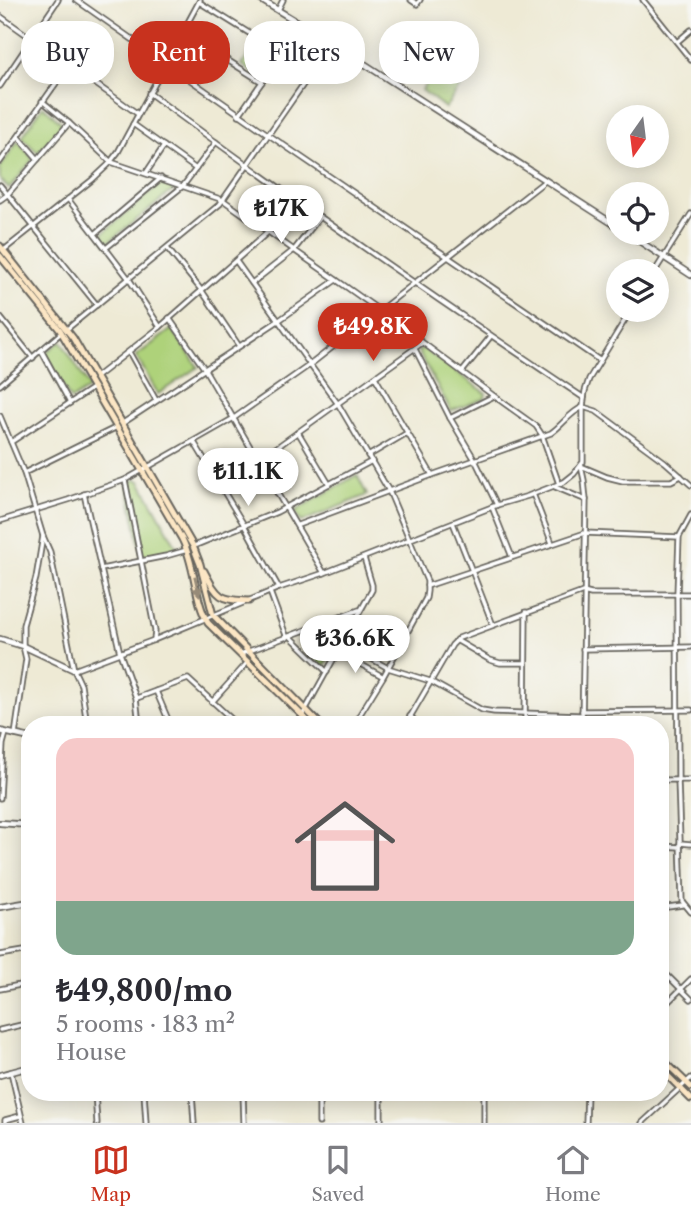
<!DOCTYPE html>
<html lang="en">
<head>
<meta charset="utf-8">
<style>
	:root { --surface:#fff; --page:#f2f2f3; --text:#2b2b33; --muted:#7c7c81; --line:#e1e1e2; --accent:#c8321e }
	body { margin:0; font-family:"Libre Caslon Text",serif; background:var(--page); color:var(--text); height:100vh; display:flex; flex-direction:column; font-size:26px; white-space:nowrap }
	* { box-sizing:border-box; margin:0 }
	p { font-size:23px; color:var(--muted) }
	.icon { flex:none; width:38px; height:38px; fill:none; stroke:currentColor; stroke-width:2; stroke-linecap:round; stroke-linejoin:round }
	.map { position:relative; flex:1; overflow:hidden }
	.panel { position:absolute; left:21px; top:716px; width:648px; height:385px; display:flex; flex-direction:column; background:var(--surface); border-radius:28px; box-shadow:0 4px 18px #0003 }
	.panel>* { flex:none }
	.guide { position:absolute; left:21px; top:21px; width:649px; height:63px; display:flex; gap:14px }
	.needle { width:46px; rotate:194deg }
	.buttons { position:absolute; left:606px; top:105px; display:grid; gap:14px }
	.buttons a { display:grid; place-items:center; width:63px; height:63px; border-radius:50%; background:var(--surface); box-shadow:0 4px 18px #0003; font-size:35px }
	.price { position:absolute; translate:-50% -60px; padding:0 16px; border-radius:24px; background:#fff; color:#222; font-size:23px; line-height:46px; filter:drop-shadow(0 2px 4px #0008) }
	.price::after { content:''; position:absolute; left:50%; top:42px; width:21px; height:16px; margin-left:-10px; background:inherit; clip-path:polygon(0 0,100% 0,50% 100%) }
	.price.on { background:var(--accent); color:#fff }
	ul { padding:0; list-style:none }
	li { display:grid; align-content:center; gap:14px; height:371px; padding:0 35px }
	li span { display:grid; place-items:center; height:217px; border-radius:21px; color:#555 }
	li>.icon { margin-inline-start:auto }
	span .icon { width:126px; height:126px; fill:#fffc; stroke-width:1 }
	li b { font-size:30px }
	.tag { padding:0 24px; border-radius:28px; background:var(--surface); box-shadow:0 4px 18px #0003; font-size:24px; line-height:63px }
	.tag.on { background:var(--accent); color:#fff }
	.menu { display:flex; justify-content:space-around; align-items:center; height:98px; border-top:2px solid var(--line); background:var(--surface); font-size:19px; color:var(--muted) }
	.menu a { display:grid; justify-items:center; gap:4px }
	.menu .on { color:var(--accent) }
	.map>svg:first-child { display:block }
</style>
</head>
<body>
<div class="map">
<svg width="691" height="1123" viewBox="0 0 691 1123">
	<rect width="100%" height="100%" fill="#f6f6f2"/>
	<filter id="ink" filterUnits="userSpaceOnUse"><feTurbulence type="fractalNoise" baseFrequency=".0143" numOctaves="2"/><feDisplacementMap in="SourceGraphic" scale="14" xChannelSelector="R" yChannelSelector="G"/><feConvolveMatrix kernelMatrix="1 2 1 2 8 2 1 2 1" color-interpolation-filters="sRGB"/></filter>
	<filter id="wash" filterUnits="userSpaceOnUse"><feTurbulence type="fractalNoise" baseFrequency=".00686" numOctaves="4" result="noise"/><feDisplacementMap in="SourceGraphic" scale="28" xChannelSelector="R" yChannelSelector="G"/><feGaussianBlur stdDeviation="1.57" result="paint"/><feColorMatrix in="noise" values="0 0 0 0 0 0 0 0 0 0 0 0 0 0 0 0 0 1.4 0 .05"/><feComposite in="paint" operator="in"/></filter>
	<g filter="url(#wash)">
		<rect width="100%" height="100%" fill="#eeead5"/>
		<!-- green -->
		<g fill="#aed27a" stroke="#65774b" stroke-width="2">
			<path d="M453,41L480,59L445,108L422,90Z"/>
			<path d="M257,42L276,54L261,78L242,65Z"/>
			<path d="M43,106L63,124L38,153L22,137Z"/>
			<path d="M18,141L33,159L9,189L0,179V168Z"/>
			<path d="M162,182L176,188L106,244L101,236L102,234Z"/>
			<path d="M172,329L198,367L158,394L136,356Z"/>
			<path d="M61,341L90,388L71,400L45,355L46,353Z"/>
			<path d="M422,348L486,393L485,398L451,411L418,351Z"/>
			<path d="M357,475L367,495L301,522L295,511Z"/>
			<path d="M136,479L140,481L178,549L142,557L128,486L129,483Z"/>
			<path d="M342,622L347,624L324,667L301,644L299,637Z"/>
		</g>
	</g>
	<g filter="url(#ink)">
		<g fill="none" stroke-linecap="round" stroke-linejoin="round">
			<!-- minor casing -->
			<g stroke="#66645d" stroke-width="7">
				<g id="minor">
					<path d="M76,0L269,135L599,360"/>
					<path d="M411,0L417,4L420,0"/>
					<path d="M643,0L691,60"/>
					<path d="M199,2L312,72"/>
					<path d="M278,10L283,0"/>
					<path d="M0,16L138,114"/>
					<path d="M183,32L262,82"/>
					<path d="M677,42L691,30"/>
					<path d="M0,86L58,0"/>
					<path d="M149,93C291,198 437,300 584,398"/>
					<path d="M42,101L69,123L111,162L223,200L379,310L494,396L536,426L542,435L559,484"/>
					<path d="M239,115L282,53"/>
					<path d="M133,124L196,169"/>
					<path d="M19,137L38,159"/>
					<path d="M0,162L69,65"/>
					<path d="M146,173L164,146"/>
					<path d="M0,185L97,305"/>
					<path d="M68,199L129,279L160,327"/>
					<path d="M0,200L7,195L69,123"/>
					<path d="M95,234L161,178"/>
					<path d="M106,248L183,186L216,142"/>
					<path d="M167,248L202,291L239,346"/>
					<path d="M4,250L92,180L108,165L118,152L200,0"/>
					<path d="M236,261L338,404L389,491L427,581V591L426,598L383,677L354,724"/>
					<path d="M655,271L691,214"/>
					<path d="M252,283L294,250L320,217"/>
					<path d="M0,317L33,358"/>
					<path d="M169,318L204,368L324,573"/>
					<path d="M67,329L220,204L332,43"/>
					<path d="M415,349L450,418L475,460L497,505"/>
					<path d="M41,350L70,403"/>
					<path d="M129,352L156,400"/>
					<path d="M462,372L491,336"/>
					<path d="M96,377L160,327L268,232"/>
					<path d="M0,385L61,333"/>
					<path d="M0,416L24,473L43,536L36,578L23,625V646L26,659L15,735"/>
					<path d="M450,418L494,396"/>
					<path d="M123,423L278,321L336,280"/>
					<path d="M298,432L329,484"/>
					<path d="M11,442L94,387"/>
					<path d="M194,442L244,525L279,588"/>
					<path d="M368,456L407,433"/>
					<path d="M259,460L422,343"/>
					<path d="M24,473L117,427"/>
					<path d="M432,475L551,433C563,425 570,412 583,407L596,411L665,462L691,485"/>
					<path d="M125,480L155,631L154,640"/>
					<path d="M555,487L586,500"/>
					<path d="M84,494L120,653L136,698L139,724"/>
					<path d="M533,494L552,543"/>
					<path d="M492,507L512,557"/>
					<path d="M691,515L679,537L677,594L678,780L682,901L691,912"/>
					<path d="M0,521L68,500L125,480L234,418L311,364L545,181"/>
					<path d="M298,525L432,475L375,377"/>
					<path d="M43,536L50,552L74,670L81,685L87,724"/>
					<path d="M194,546L277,512L372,461"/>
					<path d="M101,569L166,556L187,550"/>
					<path d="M427,586L472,571L453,523"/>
					<path d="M270,592L287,638"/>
					<path d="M493,625L472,571L585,533L679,537"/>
					<path d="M291,637L327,672"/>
					<path d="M456,640L490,660L500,663H525"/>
					<path d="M343,643L388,668L430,681L482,710L494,712L582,715"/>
					<path d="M583,649L691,647"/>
					<path d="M338,652L382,676"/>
					<path d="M241,654L359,610"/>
					<path d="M74,670L154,640L279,588L324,573L497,505L528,496L564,482L574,474L583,462V407L585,391L589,379L631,310"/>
					<path d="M156,691L170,724"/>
					<path d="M137,698L188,679L237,724"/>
					<path d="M212,702L248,662"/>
					<path d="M582,711L691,710"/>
					<path d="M302,716L372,590V585L364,558"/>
					<path d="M410,716L418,724"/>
					<path d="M406,724L452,645L459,638L583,592L591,594H691"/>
					<path d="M525,724L526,612"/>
					<path d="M582,724L586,500L584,480L581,466L607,477L623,481H671L681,476"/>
					<path d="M660,780H691"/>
					<path d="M0,798L3,744L6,733"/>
					<path d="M680,843L691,844"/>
					<path d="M660,846L680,847"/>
					<path d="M660,908L683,905"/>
					<path d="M0,955L30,950"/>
					<path d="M660,968L691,999"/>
					<path d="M0,989L30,983"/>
					<path d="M660,1010L691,979"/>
					<path d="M0,1030L30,1023"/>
					<path d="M11,1072L23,1123"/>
					<path d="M95,1092L97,1123"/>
					<path d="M144,1092L146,1123"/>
					<path d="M192,1092L194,1123"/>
					<path d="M243,1092L244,1123"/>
					<path d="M484,1092V1123"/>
					<path d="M5,1123V1120L20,1116"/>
					<path d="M319,1123V1092"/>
					<path d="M381,1123V1092"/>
					<path d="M586,1123L587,1092"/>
					<path d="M642,1123L691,1078"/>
				</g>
			</g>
			<!-- tertiary casing -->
			<g stroke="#66645d" stroke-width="8">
				<g id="tertiary">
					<path d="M261,0L332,43L618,227"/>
					<path d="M627,233L691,275"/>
					<path d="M0,639L23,646L74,670"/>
					<path d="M0,731L30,738"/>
					<path d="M0,823L30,825"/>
					<path d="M0,907L30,902"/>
					<path d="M0,1075L30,1067"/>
				</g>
			</g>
			<!-- secondary casing -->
			<g stroke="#66645d" stroke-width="9">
				<g id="secondary">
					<path d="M0,246L73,338L193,546L200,564L213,615L320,724"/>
					<path d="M0,256L60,330L182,539C196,566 194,600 208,623L311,724"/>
					<path d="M204,571C218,597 219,600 249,601"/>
					<path d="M660,1057L691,1087"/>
					<path d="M660,1068L691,1099"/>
				</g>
			</g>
			<!-- minor -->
			<use href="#minor" stroke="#fff" stroke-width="3.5"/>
			<!-- tertiary -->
			<use href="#tertiary" stroke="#fff" stroke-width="4.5"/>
			<!-- secondary -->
			<use href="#secondary" stroke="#fce6c4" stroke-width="5"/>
		</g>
		<!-- one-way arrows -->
		<defs><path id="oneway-solid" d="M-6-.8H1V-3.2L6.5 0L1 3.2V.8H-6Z" transform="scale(1.75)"/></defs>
		<use fill="#978b78" href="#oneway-solid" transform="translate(197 586) rotate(77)"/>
	</g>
</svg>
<div class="buttons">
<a><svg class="needle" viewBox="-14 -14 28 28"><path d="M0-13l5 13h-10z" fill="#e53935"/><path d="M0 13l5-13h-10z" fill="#7c7c81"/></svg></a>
<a><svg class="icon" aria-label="locate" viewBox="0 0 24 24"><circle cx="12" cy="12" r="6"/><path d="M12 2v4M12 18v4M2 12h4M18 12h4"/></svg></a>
<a><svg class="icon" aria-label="layers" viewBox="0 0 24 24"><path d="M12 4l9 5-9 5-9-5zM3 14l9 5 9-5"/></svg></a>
</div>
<b class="price" style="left:281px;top:245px">₺17K</b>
<b class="price on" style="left:373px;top:363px">₺49.8K</b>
<b class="price" style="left:248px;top:508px">₺11.1K</b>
<b class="price" style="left:355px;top:675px">₺36.6K</b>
<div class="guide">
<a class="tag">Buy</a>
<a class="tag on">Rent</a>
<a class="tag">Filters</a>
<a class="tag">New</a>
</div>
<section class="panel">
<ul>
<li><span style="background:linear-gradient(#f6c9c9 75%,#7fa58c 0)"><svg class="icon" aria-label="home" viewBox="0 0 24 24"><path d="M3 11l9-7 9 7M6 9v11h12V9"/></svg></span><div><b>₺49,800/mo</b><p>5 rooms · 183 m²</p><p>House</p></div></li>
</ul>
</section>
</div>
<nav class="menu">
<a class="on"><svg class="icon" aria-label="map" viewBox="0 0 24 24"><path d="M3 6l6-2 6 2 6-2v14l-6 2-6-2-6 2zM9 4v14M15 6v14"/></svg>Map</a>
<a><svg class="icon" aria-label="saved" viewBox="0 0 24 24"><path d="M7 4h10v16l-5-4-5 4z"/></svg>Saved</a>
<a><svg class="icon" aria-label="home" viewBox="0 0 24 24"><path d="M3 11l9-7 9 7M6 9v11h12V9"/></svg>Home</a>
</nav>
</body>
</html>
